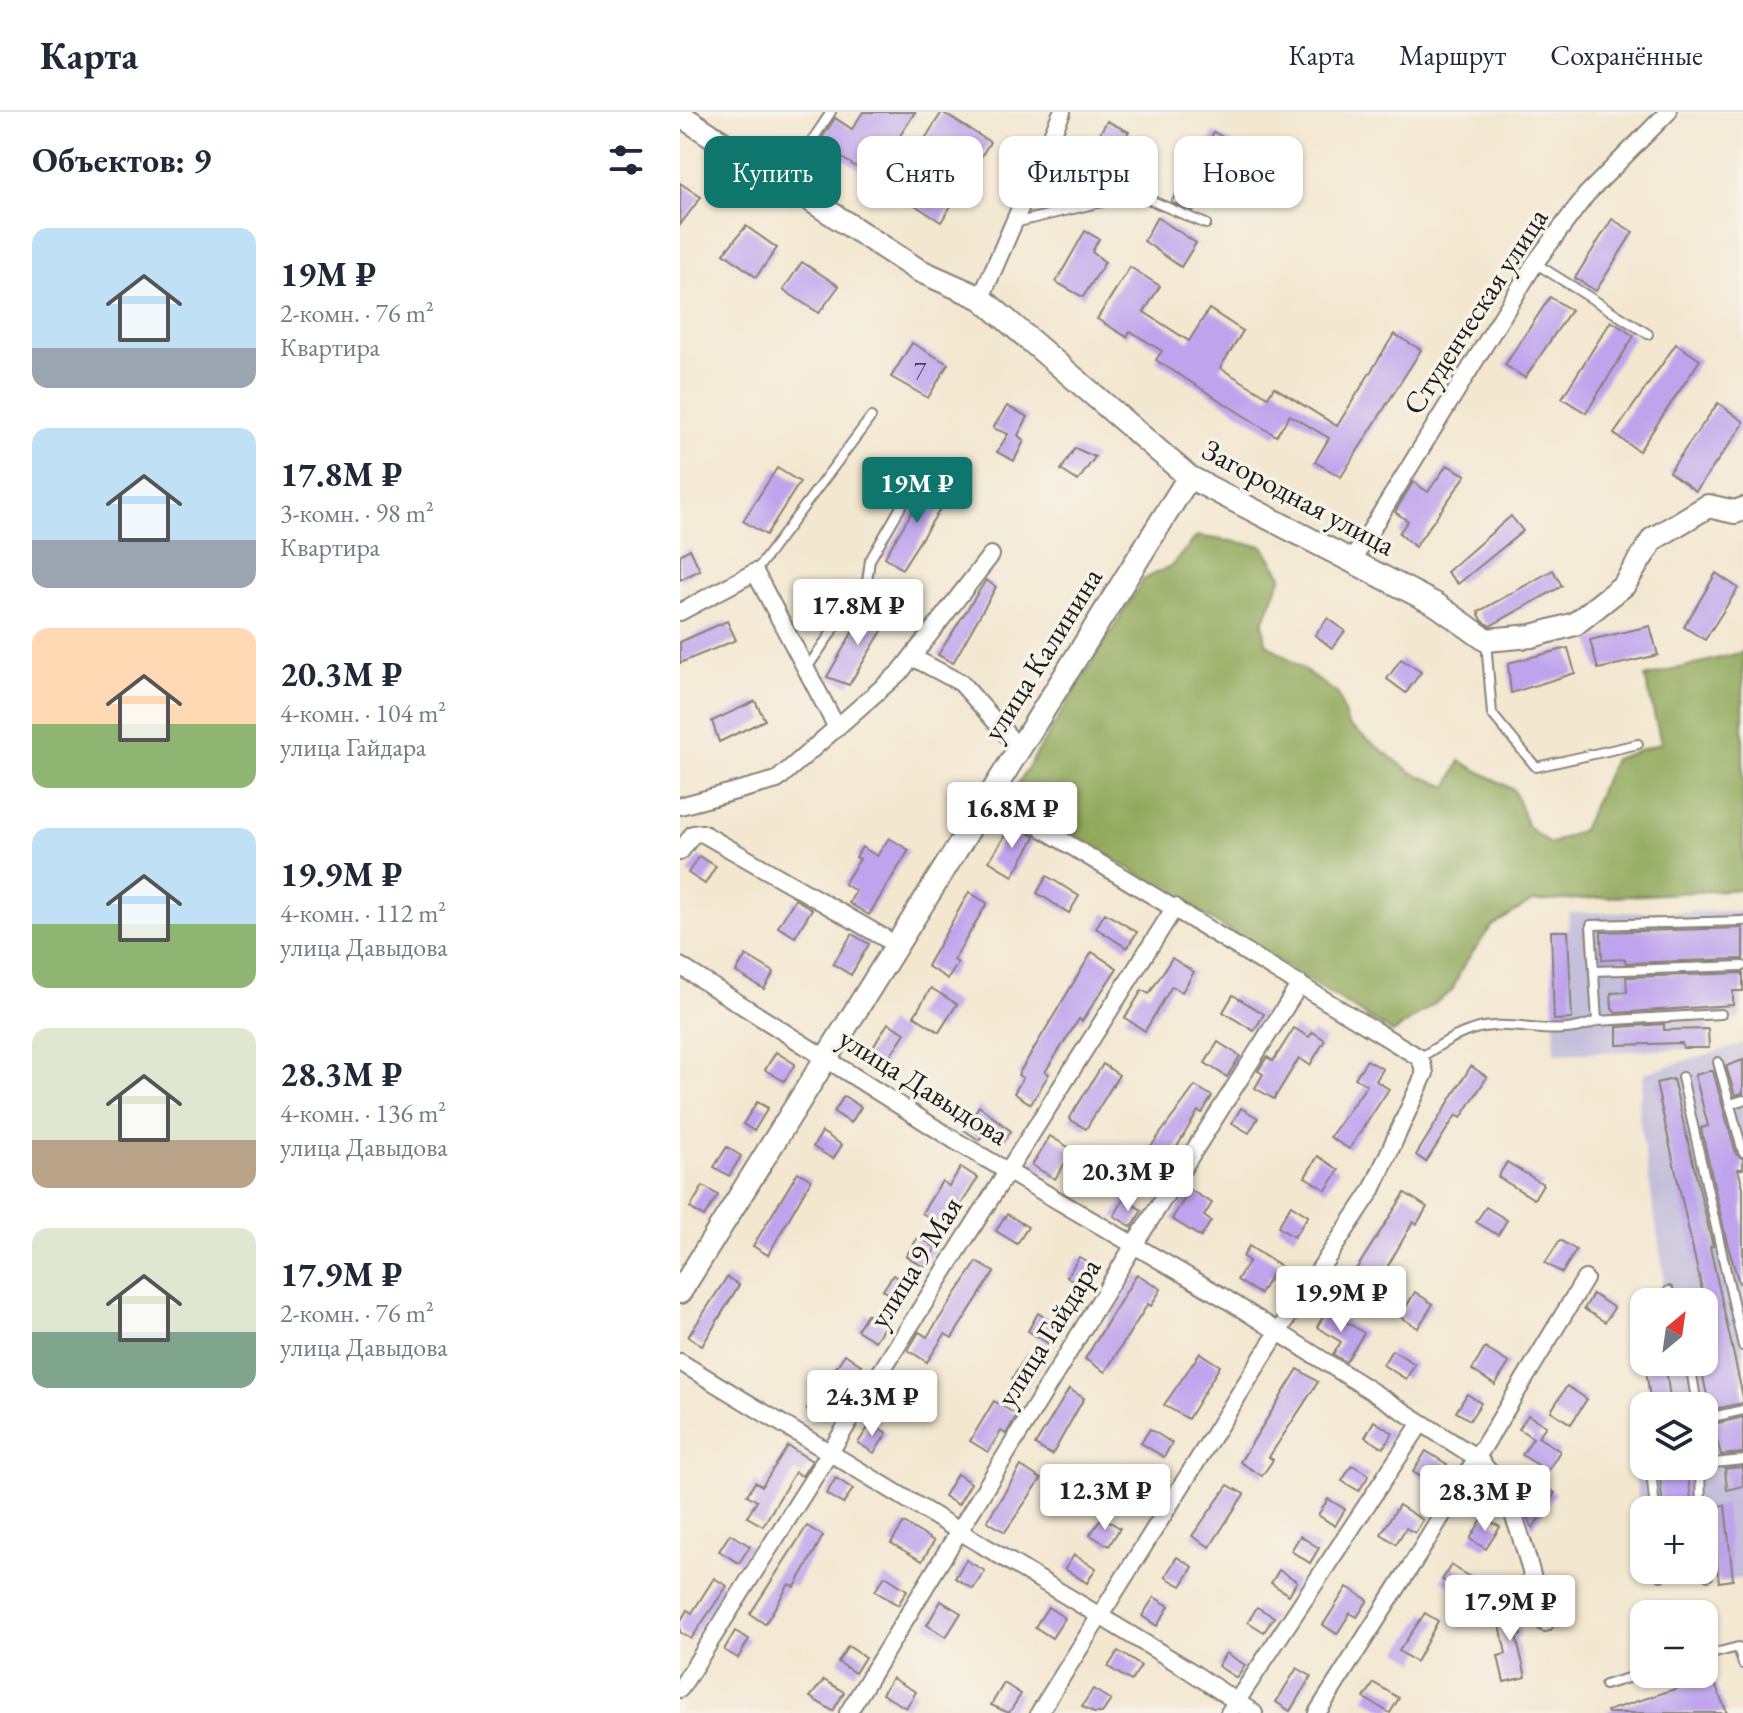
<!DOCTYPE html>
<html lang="ru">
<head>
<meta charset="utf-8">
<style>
	:root { --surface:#fff; --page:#f2f2f3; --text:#1f2937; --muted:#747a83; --line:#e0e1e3; --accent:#0f766e }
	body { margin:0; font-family:"EB Garamond",serif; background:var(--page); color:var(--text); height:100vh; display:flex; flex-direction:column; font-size:30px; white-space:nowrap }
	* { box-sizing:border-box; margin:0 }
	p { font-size:26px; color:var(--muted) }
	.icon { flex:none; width:44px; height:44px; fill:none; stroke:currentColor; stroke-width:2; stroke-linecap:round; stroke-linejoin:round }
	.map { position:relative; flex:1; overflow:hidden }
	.sheet { display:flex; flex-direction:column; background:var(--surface); width:680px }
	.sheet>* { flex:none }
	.top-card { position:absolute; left:24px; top:24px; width:760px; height:72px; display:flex; gap:16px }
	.needle { width:52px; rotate:29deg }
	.tools { position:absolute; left:950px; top:1176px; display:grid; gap:16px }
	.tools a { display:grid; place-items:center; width:88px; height:88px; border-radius:16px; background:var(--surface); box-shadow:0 2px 6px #0004; font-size:40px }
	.price { position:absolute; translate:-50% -68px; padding:0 18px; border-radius:8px; background:#fff; color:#222; font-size:26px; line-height:52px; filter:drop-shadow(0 2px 4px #0008) }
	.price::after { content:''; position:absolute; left:50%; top:48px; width:24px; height:18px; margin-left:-12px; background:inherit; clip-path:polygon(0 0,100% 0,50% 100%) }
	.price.on { background:var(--accent); color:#fff }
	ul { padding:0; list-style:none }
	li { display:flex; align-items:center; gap:24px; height:200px; padding:0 32px }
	li span { display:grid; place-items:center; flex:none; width:224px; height:160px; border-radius:16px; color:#555 }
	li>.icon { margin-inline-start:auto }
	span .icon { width:96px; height:96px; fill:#fffc; stroke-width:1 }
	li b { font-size:34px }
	h2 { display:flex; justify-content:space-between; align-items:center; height:96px; padding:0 32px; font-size:34px }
	.pill { padding:0 28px; border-radius:16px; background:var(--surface); box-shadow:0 2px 6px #0004; font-size:28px; line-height:72px }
	.pill.on { background:var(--accent); color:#fff }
	header { display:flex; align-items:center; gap:48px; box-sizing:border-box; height:112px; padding:0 40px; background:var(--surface); border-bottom:2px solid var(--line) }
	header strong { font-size:38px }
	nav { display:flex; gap:44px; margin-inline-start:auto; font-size:28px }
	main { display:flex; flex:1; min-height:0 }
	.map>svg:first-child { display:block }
</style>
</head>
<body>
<header>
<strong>Карта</strong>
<nav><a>Карта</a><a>Маршрут</a><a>Сохранённые</a></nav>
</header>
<main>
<section class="sheet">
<h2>Объектов: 9<svg class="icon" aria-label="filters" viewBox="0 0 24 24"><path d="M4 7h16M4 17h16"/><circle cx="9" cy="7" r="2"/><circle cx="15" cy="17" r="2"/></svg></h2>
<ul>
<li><span style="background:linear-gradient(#bfe0f5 75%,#9aa5b1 0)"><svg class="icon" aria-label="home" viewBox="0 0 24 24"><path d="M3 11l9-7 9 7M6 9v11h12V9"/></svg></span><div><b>19M ₽</b><p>2-комн. · 76 m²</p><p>Квартира</p></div></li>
<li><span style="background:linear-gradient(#bfe0f5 70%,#9aa5b1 0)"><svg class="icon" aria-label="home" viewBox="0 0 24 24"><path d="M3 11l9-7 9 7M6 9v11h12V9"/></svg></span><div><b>17.8M ₽</b><p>3-комн. · 98 m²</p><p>Квартира</p></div></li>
<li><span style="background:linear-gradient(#ffd9b3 60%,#8fb573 0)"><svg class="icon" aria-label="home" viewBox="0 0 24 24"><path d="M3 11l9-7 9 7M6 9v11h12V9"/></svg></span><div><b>20.3M ₽</b><p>4-комн. · 104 m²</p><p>улица Гайдара</p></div></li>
<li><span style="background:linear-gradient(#bfe0f5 60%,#8fb573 0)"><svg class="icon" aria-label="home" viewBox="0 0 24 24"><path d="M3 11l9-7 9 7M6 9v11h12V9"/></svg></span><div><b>19.9M ₽</b><p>4-комн. · 112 m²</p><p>улица Давыдова</p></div></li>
<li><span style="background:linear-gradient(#dfe7d0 70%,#b9a48a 0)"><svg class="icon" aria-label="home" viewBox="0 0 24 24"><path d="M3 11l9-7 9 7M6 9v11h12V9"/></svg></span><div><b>28.3M ₽</b><p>4-комн. · 136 m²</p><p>улица Давыдова</p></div></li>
<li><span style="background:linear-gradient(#dfe7d0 65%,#7fa58c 0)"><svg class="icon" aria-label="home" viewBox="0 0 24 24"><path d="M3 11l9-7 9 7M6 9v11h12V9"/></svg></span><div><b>17.9M ₽</b><p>2-комн. · 76 m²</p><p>улица Давыдова</p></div></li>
</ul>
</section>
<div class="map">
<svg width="1063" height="1601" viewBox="0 0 1063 1601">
	<rect width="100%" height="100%" fill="#f7f3e8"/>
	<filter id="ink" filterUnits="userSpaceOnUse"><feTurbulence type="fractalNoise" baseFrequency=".0125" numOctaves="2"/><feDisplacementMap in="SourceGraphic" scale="16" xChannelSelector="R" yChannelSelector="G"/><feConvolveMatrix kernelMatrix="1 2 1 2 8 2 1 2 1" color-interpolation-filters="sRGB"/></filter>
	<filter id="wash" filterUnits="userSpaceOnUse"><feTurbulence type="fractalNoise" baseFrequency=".006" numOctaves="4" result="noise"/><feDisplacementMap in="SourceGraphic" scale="32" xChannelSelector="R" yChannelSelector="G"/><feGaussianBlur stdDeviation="1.8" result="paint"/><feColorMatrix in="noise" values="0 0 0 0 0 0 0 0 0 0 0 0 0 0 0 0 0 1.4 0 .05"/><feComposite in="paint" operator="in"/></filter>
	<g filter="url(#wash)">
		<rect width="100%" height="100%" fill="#f3e7d0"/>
		<!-- industrial -->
		<g fill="#c4c0db">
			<path d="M1063,799L1060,907L1028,909L1029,936L875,942L871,819L888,818L889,801Z"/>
			<path d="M1063,932V1467L968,1469L967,1458H1024V1398H964V1434L955,1360L964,1334V1354H1024V1294H971L965,1250H1024V1190H976L984,1164L958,998L964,961Z"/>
		</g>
		<!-- forest -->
		<path fill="#90a85a" stroke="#56623b" stroke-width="2" d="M517,424L583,434L602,464L583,510L586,531L658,582L668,613L731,660L768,675L780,649L834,678L848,715L870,732L902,718L934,647L981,631L965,565L1063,540V777L851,790L811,815L783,854L772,879L713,921L331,683L463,468L492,453Z"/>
		<g id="blocks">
			<!-- building -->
			<g fill="#bfa4ed">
				<path d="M183,0H235L211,38L230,50L262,0L310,30L261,110L139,31L155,6L172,17Z"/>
				<path d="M427,9L449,20L418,71L397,60Z"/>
				<path d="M534,20L554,32L513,99L491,90Z"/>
				<path d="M0,71L21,85L0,113Z"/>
				<path d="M477,105L516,131L501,155L464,129Z"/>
				<path d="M932,107L953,120L916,179L895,166Z"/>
				<path d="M66,114L97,136L76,165L44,141Z"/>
				<path d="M405,119L419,127L412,140L425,150L403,185L376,170Z"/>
				<path d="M122,150L159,174L139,201L103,178Z"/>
				<path d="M450,155L480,174L464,200L509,229L529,197L563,219L540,256L588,285L594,275L657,314L714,222L741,238L661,365L635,350L649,326L610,303L596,324L476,248L482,239L450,219L447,225L417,207Z"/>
				<path d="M870,185L891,198L845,266L825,253Z"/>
				<path d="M931,209L954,224L906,301L882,286Z"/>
				<path d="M232,231L268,252L248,286L211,265Z"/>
				<path d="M996,232L1020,248L959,339L934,322Z"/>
				<path d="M1038,291L1063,309V313L1016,379L989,360Z"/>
				<path d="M327,294L348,305L338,323L344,329L334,349L317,340L328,322L313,316Z"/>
				<path d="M395,336L415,345L398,369L381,358Z"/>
				<path d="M767,353L786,363L735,435L719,421L728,409L715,400L733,370L748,380Z"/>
				<path d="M97,356L120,370L86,423L63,409Z"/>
				<path d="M249,371L269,383L222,457L205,445Z"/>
				<path d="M831,404L843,419L778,472L767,460Z"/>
				<path d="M10,437L20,458L0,468V443Z"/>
				<path d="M873,458L882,474L810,514L802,508L798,500Z"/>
				<path d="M1036,461L1058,476L1025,528L1004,515Z"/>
				<path d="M306,468L316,475L273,551L258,543Z"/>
				<path d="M186,496L208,509L169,573L147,565Z"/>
				<path d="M648,506L665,519L652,536L635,523Z"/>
				<path d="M47,509L56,528L0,551V530Z"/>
				<path d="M970,514L978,543L918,557L910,528Z"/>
				<path d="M888,536L895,561L831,581L828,551Z"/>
				<path d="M721,547L741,560L726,581L707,567Z"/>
				<path d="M75,589L85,608L39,630L32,609Z"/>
				<path d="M333,711L355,725L333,764L309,749Z"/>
				<path d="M209,726L229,738L189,803L169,791L176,779L164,772L180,747L176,745L182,735L197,744Z"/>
				<path d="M19,744L36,754L25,772L8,761Z"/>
				<path d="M367,764L399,784L389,801L357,781Z"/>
				<path d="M289,780L307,791L274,848L278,851L268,867L247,854Z"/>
				<path d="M115,787L132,797L115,825L98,815Z"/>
				<path d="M425,801L457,820L447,836L416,816Z"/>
				<path d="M1063,816V847L946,851L945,847L922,848L921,820Z"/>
				<path d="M871,819H888L892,907L874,908Z"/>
				<path d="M172,822L189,832L171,863L153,852Z"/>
				<path d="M412,840L437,856L402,909L399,907L365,960L369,962L351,992L334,981L343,966L338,963Z"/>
				<path d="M66,843L94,860L84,877L56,860Z"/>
				<path d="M492,846L514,860L502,880L492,874L465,919L445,906L462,878L469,882Z"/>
				<path d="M1063,861V879H1053V893L936,901L932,897L931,881L947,880L946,865Z"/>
				<path d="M251,876L277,892L259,920L234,904Z"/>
				<path d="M553,883L584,902L574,919L543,900Z"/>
				<path d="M208,911L225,921L203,955L187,945Z"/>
				<path d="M984,912V918L1028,917L1029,936H1003L1002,931L937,933V915Z"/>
				<path d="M614,916L629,925L633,920L645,928L630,953L619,946L594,987L575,976L583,962L578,959L587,945L593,949Z"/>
				<path d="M538,930L560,944L547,965L525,951Z"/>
				<path d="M96,940L115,952L104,969L85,958Z"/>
				<path d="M687,948L703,957L696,969L709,977L669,1037L650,1025L687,973L675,966Z"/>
				<path d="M1063,948V981L1055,983L1046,954Z"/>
				<path d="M423,952L439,963L406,1017L389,1007Z"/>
				<path d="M791,954L807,965L781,1006L776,1003L746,1050L736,1043Z"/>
				<path d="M1029,959H1033L1056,1042L1063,1047V1057H1058L1063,1075V1171H1059L1047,1131L1021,1016L1028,1014L1015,963Z"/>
				<path d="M993,967L1033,1134L1030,1135L1063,1285V1291L1030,1298L1020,1250H1024V1225L1032,1223L976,971Z"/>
				<path d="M515,974L532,984L522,1001L518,999L495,1038L490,1035L478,1054L484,1057L475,1072L453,1059Z"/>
				<path d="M164,984L181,995L171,1011L154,1000Z"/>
				<path d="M77,990L88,996L74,1019L63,1012Z"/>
				<path d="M299,994L331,1019L322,1032L304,1020L299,1028L284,1018Z"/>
				<path d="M561,996L578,1006L569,1021L552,1011Z"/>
				<path d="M142,1020L162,1033L153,1047L133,1035Z"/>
				<path d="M370,1024L393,1038L375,1067L352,1053Z"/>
				<path d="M47,1035L61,1044L49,1064L34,1055Z"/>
				<path d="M638,1044L659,1058L646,1078L625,1065Z"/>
				<path d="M827,1050L863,1072L854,1087L818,1065Z"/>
				<path d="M281,1055L298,1066L266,1116L242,1101L262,1069L269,1074Z"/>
				<path d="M118,1060L131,1068L88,1143L73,1134Z"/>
				<path d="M23,1074L38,1083L24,1105L10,1096Z"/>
				<path d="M510,1078L532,1091L524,1104L531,1109L521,1125L492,1107Z"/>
				<path d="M725,1081L747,1095L737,1112L733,1110L689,1187L666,1173Z"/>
				<path d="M444,1087L462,1098L452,1115L434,1104Z"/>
				<path d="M611,1093L628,1104L614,1125L598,1115Z"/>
				<path d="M806,1095L827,1108L818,1123L796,1110Z"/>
				<path d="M327,1102L348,1115L337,1132L316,1119Z"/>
				<path d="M239,1124L256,1136L244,1155L226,1144Z"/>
				<path d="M880,1128L896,1138L882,1161L865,1151Z"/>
				<path d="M569,1134L605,1157L599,1168L591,1163L580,1182L557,1168L569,1149L563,1145Z"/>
				<path d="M399,1145L417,1155L405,1175L387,1165Z"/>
				<path d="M297,1150L314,1160L272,1226L265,1222L247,1250L228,1238L239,1220L247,1225Z"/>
				<path d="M457,1162L481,1177L471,1194L468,1192L425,1260L405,1247Z"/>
				<path d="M213,1163L230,1174L220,1189L203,1178Z"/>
				<path d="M47,1165L59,1173L22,1234L8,1225Z"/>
				<path d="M735,1180L753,1192L738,1216L720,1205Z"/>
				<path d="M913,1182L934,1196L925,1210L904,1197Z"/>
				<path d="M647,1198L684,1221L666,1250L653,1242L661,1230L637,1215Z"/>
				<path d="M358,1201L381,1216L371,1233L348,1219Z"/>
				<path d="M187,1202L205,1214L195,1229L177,1218Z"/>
				<path d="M805,1236L829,1251L815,1273L792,1258Z"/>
				<path d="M712,1238L735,1252L726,1267L703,1253Z"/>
				<path d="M520,1241L540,1254L508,1307L484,1293Z"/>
				<path d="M165,1242L181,1253L172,1268L155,1257Z"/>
				<path d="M346,1244L360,1253L346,1276L332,1267Z"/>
				<path d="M965,1250H985L991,1294H971Z"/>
				<path d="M618,1257L638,1270L589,1345L593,1348L582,1364L560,1350Z"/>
				<path d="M887,1274L907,1287L891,1312L871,1299Z"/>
				<path d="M389,1277L404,1286L372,1343L355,1333Z"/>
				<path d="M136,1281L156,1293L146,1309L127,1297Z"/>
				<path d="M787,1282L801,1291L790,1308L776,1300Z"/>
				<path d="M314,1289L337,1303L326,1322L321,1319L308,1340L290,1329Z"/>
				<path d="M848,1303L866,1314L858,1325L880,1339L868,1359L842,1343L853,1326L839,1317Z"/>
				<path d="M1063,1305V1341L1041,1343L1033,1312Z"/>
				<path d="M694,1309L713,1321L703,1336L685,1325Z"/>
				<path d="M191,1311L207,1321L194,1341L178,1331Z"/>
				<path d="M470,1317L492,1331L484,1345L461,1331Z"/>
				<path d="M108,1334L132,1349L122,1364L115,1360L83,1414L67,1405L77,1389L67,1383L75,1370L82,1374Z"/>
				<path d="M746,1339L767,1352L754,1373L733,1360Z"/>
				<path d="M672,1353L689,1363L679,1379L662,1369Z"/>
				<path d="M341,1354L361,1367L325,1420L307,1409Z"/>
				<path d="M1063,1355V1374L1047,1378L1045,1357Z"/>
				<path d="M277,1362L291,1371L278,1393L264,1384Z"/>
				<path d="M1008,1362L1012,1398H983L980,1365Z"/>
				<path d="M446,1365L464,1377L455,1392L436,1381Z"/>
				<path d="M156,1366L173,1377L163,1392L146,1382Z"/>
				<path d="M853,1367L875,1381L853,1416L843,1398L848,1389L842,1385Z"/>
				<path d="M548,1373L564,1382L530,1435L512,1424Z"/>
				<path d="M648,1387L665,1397L655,1414L638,1403Z"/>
				<path d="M719,1393L743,1408L735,1421L726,1416L716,1432L701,1422Z"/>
				<path d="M1045,1393L1053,1468L1039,1470L1031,1395Z"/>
				<path d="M422,1405L440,1416L429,1434L410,1423Z"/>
				<path d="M803,1405L820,1415L806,1437L790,1427Z"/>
				<path d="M224,1411L254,1429L242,1449L211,1431Z"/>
				<path d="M127,1414L143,1424L115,1475L109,1472L85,1512L70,1502Z"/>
				<path d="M50,1422L70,1434L59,1451L39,1439Z"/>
				<path d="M620,1424L639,1436L630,1451L611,1439Z"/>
				<path d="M394,1443L416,1456L407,1471L385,1457Z"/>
				<path d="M497,1445L513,1455L501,1474L485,1465Z"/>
				<path d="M286,1448L305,1459L293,1477L275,1466Z"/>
				<path d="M771,1453L792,1466L783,1481L762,1468Z"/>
				<path d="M599,1458L617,1469L609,1483L591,1471Z"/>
				<path d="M205,1464L227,1478L218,1493L195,1479Z"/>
				<path d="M34,1466L47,1474L11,1527L0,1520V1510L7,1498L12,1501Z"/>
				<path d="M667,1475L688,1488L677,1505L670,1501L657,1522L643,1513Z"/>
				<path d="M474,1485L489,1494L477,1514L462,1504Z"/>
				<path d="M261,1489L281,1501L266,1525L247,1513Z"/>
				<path d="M834,1490L841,1523L836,1524L846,1565L824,1570L818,1544L826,1542L816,1493Z"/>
				<path d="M368,1495L385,1506L372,1526L355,1515Z"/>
				<path d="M577,1495L594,1505L584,1520L568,1510Z"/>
				<path d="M745,1501L758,1509L736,1550L719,1539Z"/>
				<path d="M55,1519L69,1527L58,1546L44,1538Z"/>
				<path d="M168,1534L185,1545L175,1561L158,1550Z"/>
				<path d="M438,1539L461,1554L451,1569L428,1555Z"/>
				<path d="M546,1541L565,1553L557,1566L538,1554Z"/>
				<path d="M617,1556L631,1564L610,1599L596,1590Z"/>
				<path d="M1032,1565L1047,1601H928L927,1599Z"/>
				<path d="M212,1566L236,1580L226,1596L202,1582Z"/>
				<path d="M144,1568L164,1580L153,1599L130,1585Z"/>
				<path d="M324,1571L341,1582L329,1601L311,1593Z"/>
				<path d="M694,1571L719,1586L710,1601L684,1586Z"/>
				<path d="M413,1577L431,1588L422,1601H414L402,1594Z"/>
			</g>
		</g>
	</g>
	<g filter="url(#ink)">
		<use href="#blocks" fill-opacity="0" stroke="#888276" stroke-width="2"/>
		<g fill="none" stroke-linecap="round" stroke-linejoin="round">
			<!-- lane casing -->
			<g stroke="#888276" stroke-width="12">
				<g id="lane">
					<path d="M105,69L151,0"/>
					<path d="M334,111L456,82L526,112"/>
					<path d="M855,151L968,222"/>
					<path d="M75,460L191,305"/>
					<path d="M806,529L812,602L856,655L958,632"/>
					<path d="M127,556L187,469L190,448L240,362"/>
					<path d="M914,859L1063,854"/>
					<path d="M1041,902L917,909L911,813L1063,809"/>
					<path d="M740,946C758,934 774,923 795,917C835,906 874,929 917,909"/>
					<path d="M1038,950L1063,1040"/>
					<path d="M1002,965L1063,1234"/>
					<path d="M1050,992L1063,988"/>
					<path d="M989,1179L993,1190"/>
					<path d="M1010,1250L1017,1294"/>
					<path d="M1024,1307L1063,1298"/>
					<path d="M1024,1352L1063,1348"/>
					<path d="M1020,1354L1021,1398"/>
					<path d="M975,1398L971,1358L1005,1354"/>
					<path d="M1024,1425L1028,1464"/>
					<path d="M980,1458L981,1464"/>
					<path d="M1024,1544L1058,1535L1063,1552"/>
					<path d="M925,1573L964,1561"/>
				</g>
			</g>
			<!-- street casing -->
			<g stroke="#888276" stroke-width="20">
				<g id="street">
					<path d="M301,186L382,0"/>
					<path d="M673,447L855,151L906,83L988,0"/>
					<path d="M0,500L75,460L156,614"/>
					<path d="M232,545L281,571L339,636"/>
					<path d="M309,684L740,946L745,961L692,1078L598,1220L359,1601"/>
					<path d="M0,694L97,668L221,559L311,443"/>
					<path d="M0,740L13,722L22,721L215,832"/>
					<path d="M0,854L274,1028L543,1185L797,1346C839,1387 848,1455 865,1511"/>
					<path d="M0,1250L504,1555L574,1601"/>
					<path d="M0,1577L495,795"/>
					<path d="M168,1601L454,1133L620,872"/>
					<path d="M549,1601L741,1311"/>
					<path d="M637,1601L738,1443L905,1167"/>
				</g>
			</g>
			<!-- secondary casing -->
			<g stroke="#888276" stroke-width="26">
				<g id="secondary">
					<path d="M0,3L238,158L301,186L509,365L757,493L806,528L852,524L895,512L944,473L973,427L1028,394L1055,400L1063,397"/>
					<path d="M0,1180L509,365"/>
				</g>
			</g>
			<!-- lane -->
			<use href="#lane" stroke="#fff" stroke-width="8"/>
			<!-- street -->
			<use href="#street" stroke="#fff" stroke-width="16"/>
			<!-- secondary -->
			<use href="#secondary" stroke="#fff" stroke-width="22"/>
		</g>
	</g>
	<g text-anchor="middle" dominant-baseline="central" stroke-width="7" stroke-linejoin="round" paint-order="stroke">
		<!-- number labels -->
		<g font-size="26" fill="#453e50">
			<text x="240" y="259">7</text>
		</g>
		<!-- street labels -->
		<g font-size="30" fill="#1c1c1c" stroke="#f7f3e8">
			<text transform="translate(795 199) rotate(-57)">Студенческая улица</text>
			<text transform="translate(619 385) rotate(28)">Загородная улица</text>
			<text transform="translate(362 542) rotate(-58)">улица Калинина</text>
			<text transform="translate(244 974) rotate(32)">улица Давыдова</text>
			<text transform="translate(235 1150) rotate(-58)">улица 9 Мая</text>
			<text transform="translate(368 1220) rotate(-58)">улица Гайдара</text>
		</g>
	</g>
</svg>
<div class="tools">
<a><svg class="needle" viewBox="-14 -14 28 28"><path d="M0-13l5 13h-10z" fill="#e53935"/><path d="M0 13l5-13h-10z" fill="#747a83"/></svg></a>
<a><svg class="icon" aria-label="layers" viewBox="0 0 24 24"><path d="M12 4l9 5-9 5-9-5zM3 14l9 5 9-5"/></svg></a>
<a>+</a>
<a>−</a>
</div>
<b class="price on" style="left:237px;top:413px">19M ₽</b>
<b class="price" style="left:178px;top:535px">17.8M ₽</b>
<b class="price" style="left:332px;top:738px">16.8M ₽</b>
<b class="price" style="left:448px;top:1101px">20.3M ₽</b>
<b class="price" style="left:661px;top:1222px">19.9M ₽</b>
<b class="price" style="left:192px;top:1326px">24.3M ₽</b>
<b class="price" style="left:425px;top:1420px">12.3M ₽</b>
<b class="price" style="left:805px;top:1421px">28.3M ₽</b>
<b class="price" style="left:830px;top:1531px">17.9M ₽</b>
<div class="top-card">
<a class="pill on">Купить</a>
<a class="pill">Снять</a>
<a class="pill">Фильтры</a>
<a class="pill">Новое</a>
</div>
</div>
</main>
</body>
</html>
